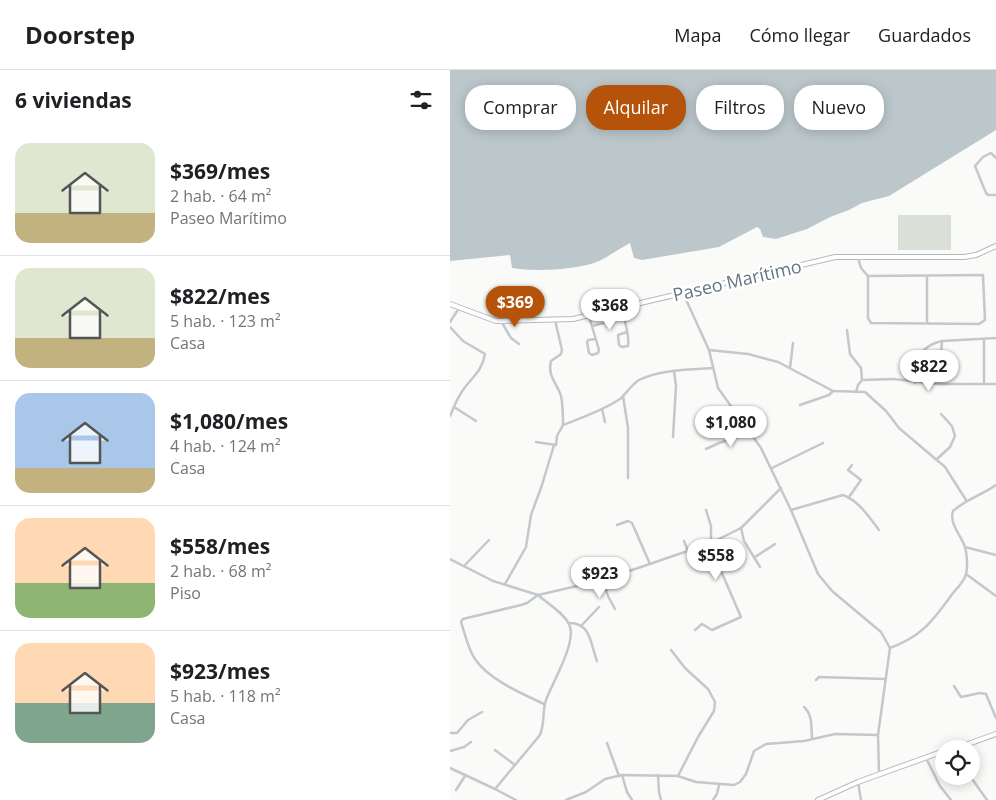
<!DOCTYPE html>
<html lang="es">
<head>
<meta charset="utf-8">
<style>
	:root { --surface:#fff; --page:#f2f2f2; --text:#202124; --muted:#757577; --line:#e0e0e0; --accent:#b45309 }
	body { margin:0; font-family:"Open Sans",sans-serif; background:var(--page); color:var(--text); height:100vh; display:flex; flex-direction:column; font-size:19px; white-space:nowrap }
	* { box-sizing:border-box; margin:0 }
	p { font-size:16px; color:var(--muted) }
	.icon { flex:none; width:28px; height:28px; fill:none; stroke:currentColor; stroke-width:2; stroke-linecap:round; stroke-linejoin:round }
	.map { position:relative; flex:1; overflow:hidden }
	.side { display:flex; flex-direction:column; background:var(--surface); width:450px }
	.side>* { flex:none }
	.top-card { position:absolute; left:15px; top:15px; width:455px; height:45px; display:flex; gap:10px }
	.tools { position:absolute; left:485px; top:670px; display:grid; gap:10px }
	.tools a { display:grid; place-items:center; width:45px; height:45px; border-radius:50%; background:var(--surface); box-shadow:0 2px 12px #0003; font-size:25px }
	.price { position:absolute; translate:-50% -42px; padding:0 11px; border-radius:18px; background:#fff; color:#222; font-size:16px; line-height:32px; filter:drop-shadow(0 1px 2px #0008) }
	.price::after { content:''; position:absolute; left:50%; top:30px; width:15px; height:11px; margin-left:-8px; background:inherit; clip-path:polygon(0 0,100% 0,50% 100%) }
	.price.selected { background:var(--accent); color:#fff }
	ul { padding:0; list-style:none }
	li { display:flex; align-items:center; gap:15px; height:125px; padding:0 15px }
	li+li { border-top:1px solid var(--line) }
	li span { display:grid; place-items:center; flex:none; width:140px; height:100px; border-radius:15px; color:#555 }
	li>.icon { margin-inline-start:auto }
	span .icon { width:60px; height:60px; fill:#fffc; stroke-width:1 }
	li b { font-size:21px }
	h2 { display:flex; justify-content:space-between; align-items:center; height:60px; padding:0 15px; font-size:21px }
	.tag { padding:0 18px; border-radius:20px; background:var(--surface); box-shadow:0 2px 12px #0003; font-size:18px; line-height:45px }
	.tag.selected { background:var(--accent); color:#fff }
	header { display:flex; align-items:center; gap:30px; box-sizing:border-box; height:70px; padding:0 25px; background:var(--surface); border-bottom:1px solid var(--line) }
	header strong { font-size:24px }
	nav { display:flex; gap:28px; margin-inline-start:auto; font-size:18px }
	main { display:flex; flex:1; min-height:0 }
	.map>svg:first-child { display:block }
</style>
</head>
<body>
<header>
<strong>Doorstep</strong>
<nav><a>Mapa</a><a>Cómo llegar</a><a>Guardados</a></nav>
</header>
<main>
<section class="side">
<h2>6 viviendas<svg class="icon" aria-label="filters" viewBox="0 0 24 24"><path d="M4 7h16M4 17h16"/><circle cx="9" cy="7" r="2"/><circle cx="15" cy="17" r="2"/></svg></h2>
<ul>
<li><span style="background:linear-gradient(#dfe7d0 70%,#c2b280 0)"><svg class="icon" aria-label="home" viewBox="0 0 24 24"><path d="M3 11l9-7 9 7M6 9v11h12V9"/></svg></span><div><b>$369/mes</b><p>2 hab. · 64 m²</p><p>Paseo Marítimo</p></div></li>
<li><span style="background:linear-gradient(#dfe7d0 70%,#c2b280 0)"><svg class="icon" aria-label="home" viewBox="0 0 24 24"><path d="M3 11l9-7 9 7M6 9v11h12V9"/></svg></span><div><b>$822/mes</b><p>5 hab. · 123 m²</p><p>Casa</p></div></li>
<li><span style="background:linear-gradient(#a9c7e8 75%,#c2b280 0)"><svg class="icon" aria-label="home" viewBox="0 0 24 24"><path d="M3 11l9-7 9 7M6 9v11h12V9"/></svg></span><div><b>$1,080/mes</b><p>4 hab. · 124 m²</p><p>Casa</p></div></li>
<li><span style="background:linear-gradient(#ffd9b3 65%,#8fb573 0)"><svg class="icon" aria-label="home" viewBox="0 0 24 24"><path d="M3 11l9-7 9 7M6 9v11h12V9"/></svg></span><div><b>$558/mes</b><p>2 hab. · 68 m²</p><p>Piso</p></div></li>
<li><span style="background:linear-gradient(#ffd9b3 60%,#7fa58c 0)"><svg class="icon" aria-label="home" viewBox="0 0 24 24"><path d="M3 11l9-7 9 7M6 9v11h12V9"/></svg></span><div><b>$923/mes</b><p>5 hab. · 118 m²</p><p>Casa</p></div></li>
</ul>
</section>
<div class="map">
<svg width="546" height="730" viewBox="0 0 546 730">
	<rect width="100%" height="100%" fill="#fafaf8"/>
	<!-- green -->
	<rect fill="#dadfd7" x="448" y="145" width="53" height="35"/>
	<!-- water -->
	<path fill="#bbc7cb" d="M0,0H546V60L439,126L412,133L399,140L380,147L357,159L326,169L313,167L310,159L307,157L269,177L192,190L184,188L180,173C169,179 159,186 149,191C128,200 84,202 62,198L60,185L0,191Z"/>
	<g fill="none" stroke-linecap="round" stroke-linejoin="round">
		<!-- secondary casing -->
		<g stroke="#b3babf" stroke-width="6">
			<path id="secondary" d="M0,234L46,251L123,249L385,187H514L526,185L546,176"/>
		</g>
		<!-- primary casing -->
		<g stroke="#b5babe" stroke-width="6">
			<g id="primary">
				<path d="M504,679L546,664"/>
				<path d="M368,730L408,712L494,681"/>
			</g>
		</g>
		<!-- minor -->
		<g stroke="#c3c8cc" stroke-width="2.5">
			<path d="M546,88L541,83L533,87L525,96L536,123L538,125H546"/>
			<path d="M408,188L411,198L418,206V248L421,253L529,254L535,250L533,205L418,206"/>
			<path d="M233,223L259,280L268,318L311,378L341,440L368,504L382,521L431,562L440,578L428,665L429,704"/>
			<path d="M172,238C174,250 180,265 178,276L172,277L169,275L168,265L177,262"/>
			<path d="M139,246L149,280L148,283L142,285L139,283L137,272L138,270L146,269"/>
			<path d="M105,250L112,280L111,284L101,291C97,306 107,313 111,326C113,335 113,345 113,355"/>
			<path d="M51,251L61,268L69,274"/>
			<path d="M0,252L9,238"/>
			<path d="M477,253V206"/>
			<path d="M142,256L174,248"/>
			<path d="M0,257L13,271L35,284C32,302 22,307 13,320C7,328 4,337 0,346"/>
			<path d="M397,260L400,284L411,298L412,310"/>
			<path d="M534,270V313"/>
			<path d="M259,280L298,284L328,292L383,321L415,322L436,341L449,358L495,397L516,430"/>
			<path d="M340,298L343,273"/>
			<path d="M465,313C466,291 468,276 492,271L546,268"/>
			<path d="M489,314L492,271"/>
			<path d="M406,322L408,315L412,310L443,309L489,314H546"/>
			<path d="M173,326L178,358V408"/>
			<path d="M350,335L379,325L383,321"/>
			<path d="M4,337L26,351"/>
			<path d="M152,339L155,352"/>
			<path d="M223,367L226,316L224,301"/>
			<path d="M86,372L106,375L107,366L113,355C133,347 152,341 170,329C177,323 181,315 189,310C211,299 239,300 262,298"/>
			<path d="M256,379L269,373L301,363"/>
			<path d="M487,389L500,377L505,366L502,356L491,344"/>
			<path d="M322,398L373,373"/>
			<path d="M399,427L411,410L398,400L402,395"/>
			<path d="M341,440L393,425C409,431 419,447 429,460"/>
			<path d="M167,455L178,451L182,453L200,494"/>
			<path d="M291,458L294,471L310,497"/>
			<path d="M234,471L238,481"/>
			<path d="M515,477L546,485"/>
			<path d="M305,487L325,474"/>
			<path d="M0,489L43,511L88,525"/>
			<path d="M14,496L39,470"/>
			<path d="M516,504L546,526"/>
			<path d="M153,510L158,526L165,539"/>
			<path d="M55,514L76,477L81,445L92,415L104,375"/>
			<path d="M88,525L77,533L71,535L13,549L11,552C15,564 18,579 25,589C39,610 73,624 94,634"/>
			<path d="M119,553C141,552 141,576 147,591"/>
			<path d="M131,556L149,537"/>
			<path d="M245,560L252,554L262,560L291,547L261,478V456L256,440"/>
			<path d="M440,578C473,566 483,550 503,523C508,517 514,512 516,504C518,497 517,484 515,477C511,465 499,454 503,441C516,429 532,425 546,415"/>
			<path d="M221,580L235,598L258,619L265,632L264,641L248,667L228,706"/>
			<path d="M366,610L369,607L435,609"/>
			<path d="M504,616L511,627L530,623L536,624L546,648"/>
			<path d="M354,637C363,645 361,657 362,668"/>
			<path d="M0,663H7L18,650L32,642"/>
			<path d="M157,673L169,706"/>
			<path d="M45,680L65,695"/>
			<path d="M0,681L14,677L21,672"/>
			<path d="M476,688L490,716L501,730"/>
			<path d="M0,698L45,719L90,665C95,653 92,642 96,630C102,613 128,571 119,554C113,542 98,534 88,525L153,510L261,473L291,458L331,418"/>
			<path d="M172,705L177,722L182,730"/>
			<path d="M208,705L209,722L211,730"/>
			<path d="M520,706L537,730"/>
			<path d="M408,712L411,730"/>
			<path d="M45,719L66,730"/>
			<path d="M6,720L15,706"/>
			<path d="M116,730L136,722L155,709L172,705L228,706L246,712L284,715L290,712L296,704L304,681L316,674L354,671L385,664L428,665"/>
			<path d="M263,730L267,724L269,715"/>
		</g>
		<!-- secondary -->
		<use href="#secondary" stroke="#fff" stroke-width="4"/>
		<!-- primary -->
		<use href="#primary" stroke="#fff" stroke-width="4"/>
	</g>
	<g text-anchor="middle" dominant-baseline="central" stroke-width="5" stroke-linejoin="round" paint-order="stroke">
		<!-- street labels -->
		<g font-size="18" fill="#657683" stroke="#fff">
			<text transform="translate(287 210) rotate(-13)">Paseo Marítimo</text>
		</g>
	</g>
</svg>
<div class="tools">
<a><svg class="icon" aria-label="locate" viewBox="0 0 24 24"><circle cx="12" cy="12" r="6"/><path d="M12 2v4M12 18v4M2 12h4M18 12h4"/></svg></a>
</div>
<b class="price selected" style="left:65px;top:258px">$369</b>
<b class="price" style="left:160px;top:261px">$368</b>
<b class="price" style="left:479px;top:322px">$822</b>
<b class="price" style="left:281px;top:378px">$1,080</b>
<b class="price" style="left:266px;top:511px">$558</b>
<b class="price" style="left:150px;top:529px">$923</b>
<div class="top-card">
<a class="tag">Comprar</a>
<a class="tag selected">Alquilar</a>
<a class="tag">Filtros</a>
<a class="tag">Nuevo</a>
</div>
</div>
</main>
</body>
</html>
